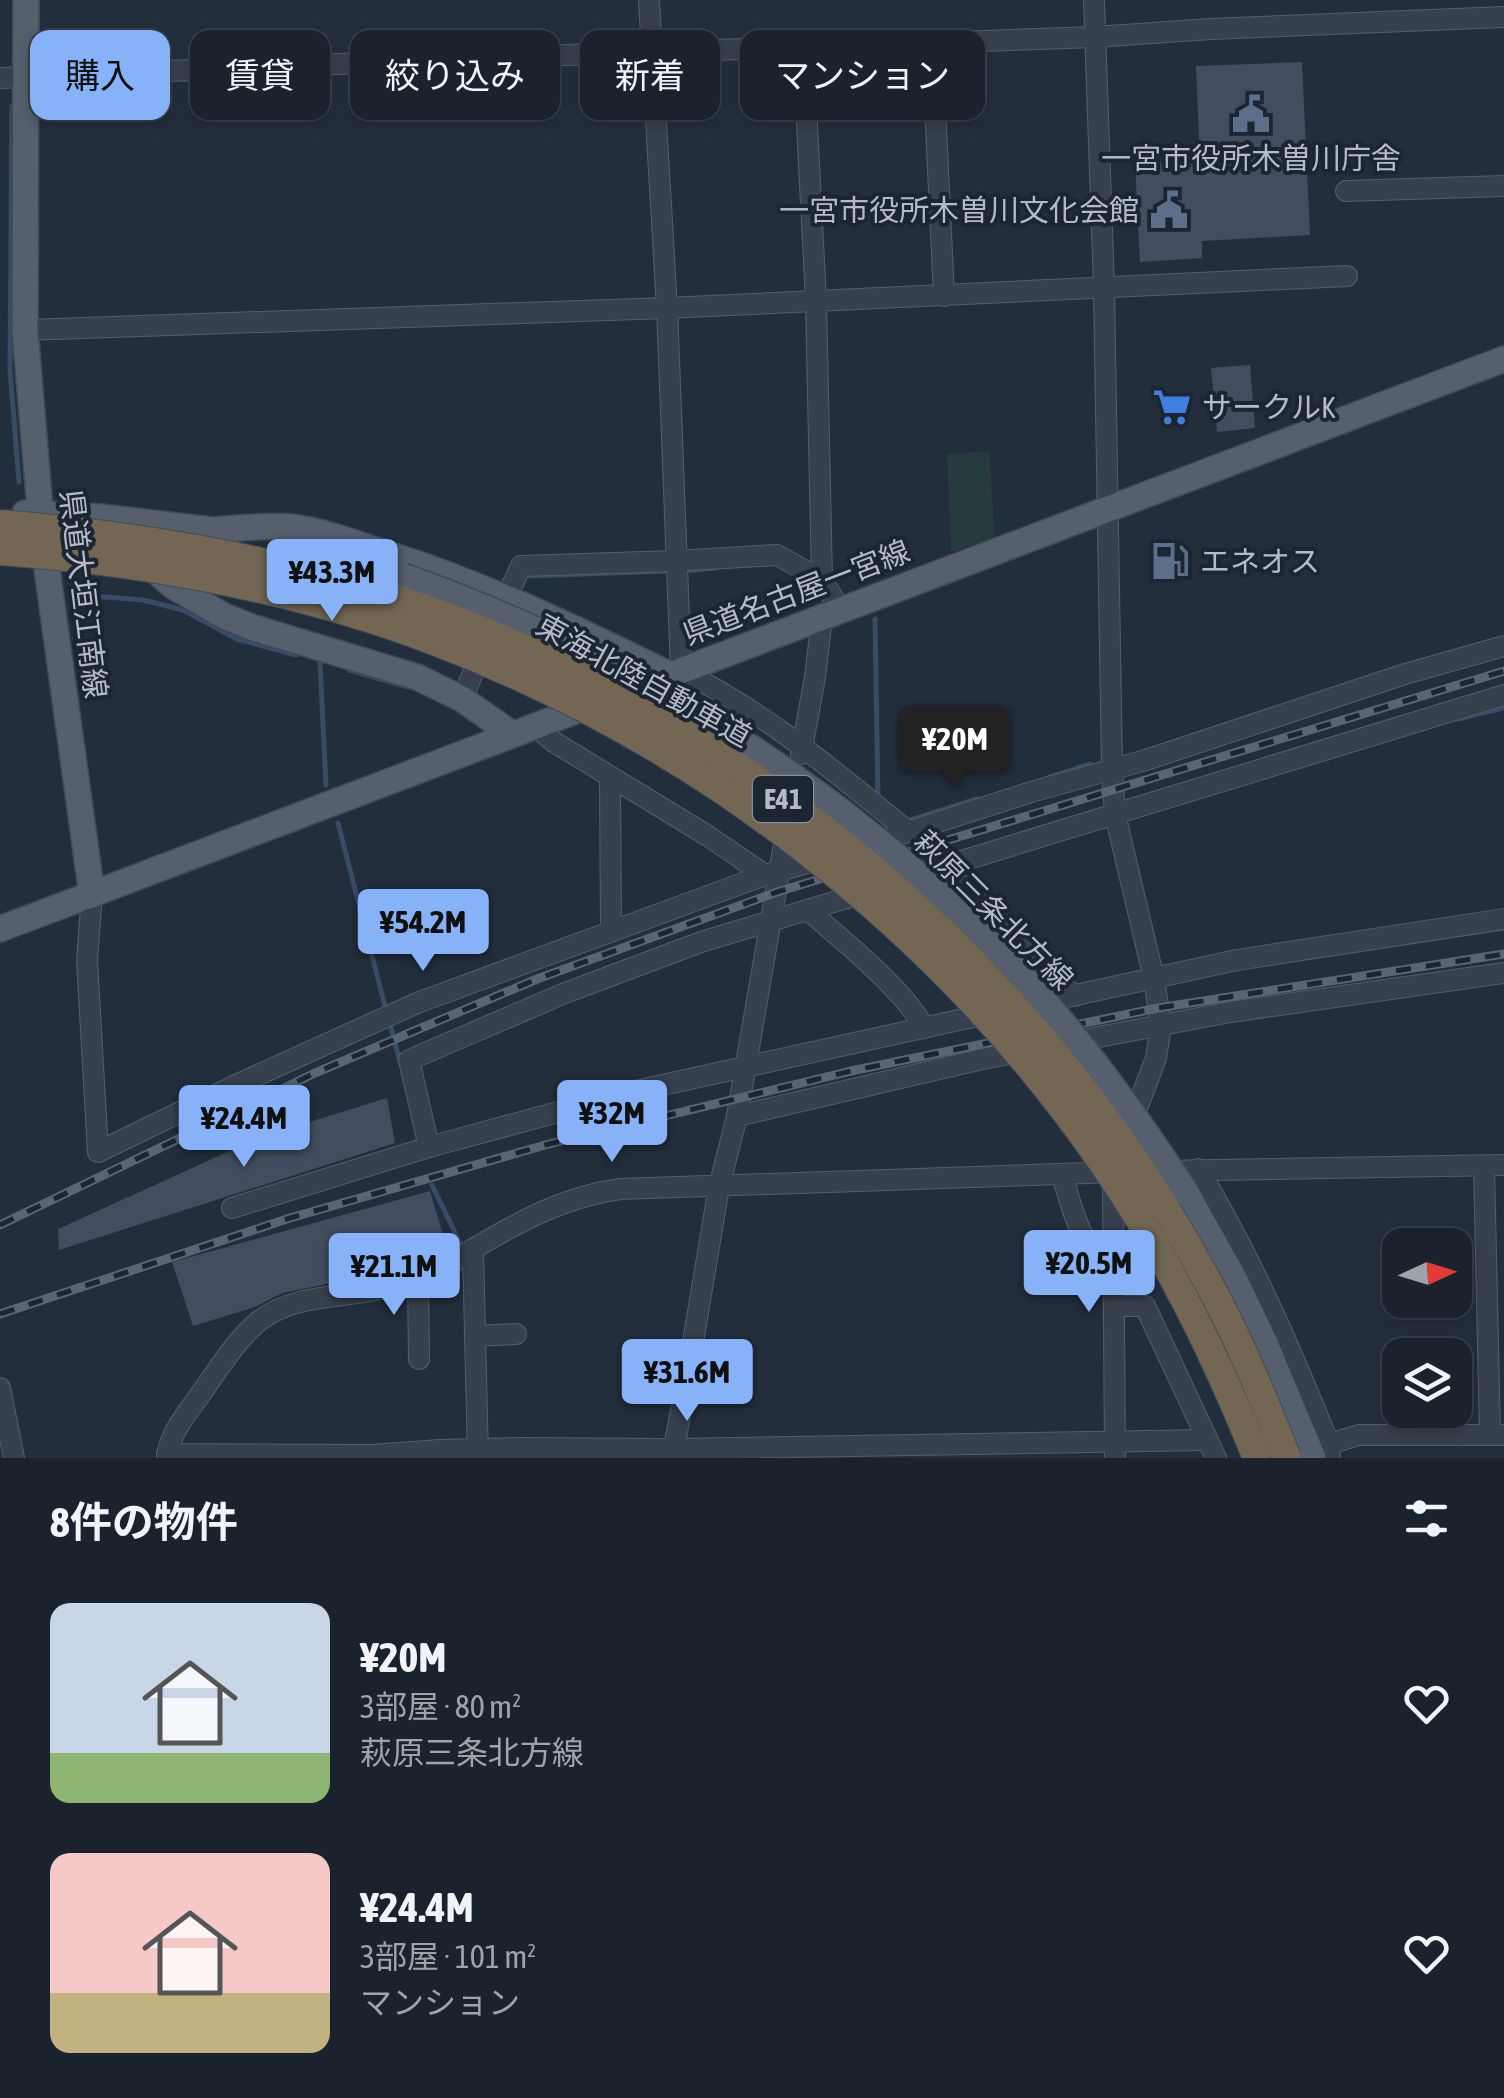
<!DOCTYPE html>
<html lang="ja">
<head>
<meta charset="utf-8">
<style>
	:root { --surface:#1a222e; --page:#272f3a; --text:#f1f3f6; --muted:#9fa4aa; --line:#383f4a; --accent:#88b2f8 }
	body { margin:0; font-family:"Asap Condensed","Noto Sans JP",sans-serif; background:var(--page); color:var(--text); height:100vh; display:flex; flex-direction:column; font-size:38px; white-space:nowrap }
	* { box-sizing:border-box; margin:0 }
	p { font-size:32px; color:var(--muted) }
	.icon { flex:none; width:55px; height:55px; fill:none; stroke:currentColor; stroke-width:2; stroke-linecap:round; stroke-linejoin:round }
	.map { position:relative; height:1458px; overflow:hidden }
	.sheet { display:flex; flex-direction:column; background:var(--surface); flex:1 }
	.sheet>* { flex:none }
	.top-card { position:absolute; left:30px; top:30px; width:1000px; height:90px; display:flex; gap:20px }
	.needle { width:65px; rotate:86deg }
	.fabs { position:absolute; left:1382px; top:1228px; display:grid; gap:20px }
	.fabs a { display:grid; place-items:center; width:90px; height:90px; border-radius:20px; background:var(--surface); box-shadow:0 5px 15px #0003,0 0 0 2px var(--line); font-size:50px }
	.price { position:absolute; translate:-50% -85px; padding:0 22px; border-radius:10px; background:var(--accent); color:#111; font-size:32px; line-height:65px; filter:drop-shadow(0 2px 5px #0008) }
	.price::after { content:''; position:absolute; left:50%; top:60px; width:30px; height:22px; margin-left:-15px; background:inherit; clip-path:polygon(0 0,100% 0,50% 100%) }
	.price.selected { background:#222; color:#fff }
	ul { padding:0; list-style:none }
	li { display:flex; align-items:center; gap:30px; height:250px; padding:0 50px }
	li span { display:grid; place-items:center; flex:none; width:280px; height:200px; border-radius:20px; color:#555 }
	li>.icon { margin-inline-start:auto }
	span .icon { width:120px; height:120px; fill:#fffc; stroke-width:1 }
	li b { font-size:42px }
	h2 { display:flex; justify-content:space-between; align-items:center; height:120px; padding:0 50px; font-size:42px }
	.chip { padding:0 35px; border-radius:20px; background:var(--surface); box-shadow:0 5px 15px #0003,0 0 0 2px var(--line); font-size:35px; line-height:90px }
	.chip.selected { background:var(--accent); color:#111 }
	.map>svg:first-child { display:block }
</style>
</head>
<body>
<div class="map">
<svg width="1504" height="1458" viewBox="0 0 1504 1458">
	<rect width="100%" height="100%" fill="#232e3d"/>
	<!-- green -->
	<path fill="#253b3e" d="M989,451L995,538L951,552L947,454Z"/>
	<g fill="none" stroke-linecap="round" stroke-linejoin="round">
		<!-- stream -->
		<g stroke="#384b67" stroke-width="5">
			<path d="M12,106L10,370L19,482"/>
			<path d="M683,571L716,568"/>
			<path d="M529,576L668,571"/>
			<path d="M74,598L106,597L143,600L183,610L237,639L296,655"/>
			<path d="M875,619L878,799"/>
			<path d="M320,663L326,785"/>
			<path d="M349,670L408,687"/>
			<path d="M1458,719L1504,708"/>
			<path d="M1050,777L1090,764"/>
			<path d="M907,821L977,799"/>
			<path d="M338,823L386,1010"/>
			<path d="M391,1028L400,1062"/>
			<path d="M432,1185L461,1245"/>
		</g>
	</g>
	<!-- building -->
	<g fill="#424e5f">
		<path d="M1302,62L1310,235L1202,241V258L1140,262L1135,163L1200,162L1196,66Z"/>
		<path d="M1250,365L1255,428L1217,432L1211,368Z"/>
		<path d="M387,1098L395,1143L59,1250L58,1229L258,1138Z"/>
		<path d="M430,1191L447,1248L337,1282L282,1293L255,1307L193,1326L172,1262Z"/>
	</g>
	<g fill="none" stroke-linecap="round" stroke-linejoin="round">
		<!-- minor casing -->
		<g stroke="#555e6b" stroke-width="22">
			<g id="minor">
				<path d="M649,0L667,308L681,671C766,712 836,773 909,832"/>
				<path d="M1094,0L1104,288L1112,769L1115,814L1154,979L1161,1026L1156,1058L1130,1127"/>
				<path d="M932,42L944,296"/>
				<path d="M803,47L816,301L822,580L840,609"/>
				<path d="M0,78L482,58L1095,37L1210,29L1504,17"/>
				<path d="M1346,191L1504,186"/>
				<path d="M25,330L667,308L1347,276"/>
				<path d="M500,612L521,566L675,561L777,555L822,580"/>
				<path d="M462,699L484,647"/>
				<path d="M535,726L554,742L708,836L765,875"/>
				<path d="M801,754L815,677L822,618"/>
				<path d="M610,778L611,931"/>
				<path d="M867,845L1031,792L1146,760L1405,674L1504,646"/>
				<path d="M92,895L87,960L98,1152L236,1085L417,1003L765,875L825,858"/>
				<path d="M809,911C842,940 905,990 924,1028"/>
				<path d="M1074,996L942,867L1504,695"/>
				<path d="M1034,1004L1237,960L1504,919"/>
				<path d="M1067,1043L1230,1012L1504,973"/>
				<path d="M737,1116L978,1060L1028,1050"/>
				<path d="M429,1147L409,1060L565,993L701,942L867,892"/>
				<path d="M1484,1166L1490,1435"/>
				<path d="M1198,1169C1251,1257 1291,1349 1329,1444"/>
				<path d="M1161,1171L1504,1165"/>
				<path d="M1062,1174C1075,1222 1082,1243 1114,1281"/>
				<path d="M1113,1178L1115,1458"/>
				<path d="M232,1208L429,1147L635,1091L991,1013"/>
				<path d="M473,1249L478,1458"/>
				<path d="M418,1278L419,1359"/>
				<path d="M1114,1306H1145L1216,1458"/>
				<path d="M475,1336L516,1334"/>
				<path d="M0,1388L14,1458"/>
				<path d="M167,1454L372,1455L440,1450L522,1448L673,1449L1207,1440"/>
				<path d="M1330,1456L1329,1444L1359,1435H1504"/>
				<path d="M167,1458C170,1431 187,1414 202,1392C219,1368 236,1340 259,1321C292,1295 337,1298 376,1290C397,1286 421,1278 441,1269C452,1264 463,1255 473,1249C522,1220 564,1197 620,1189L1117,1172"/>
				<path d="M672,1458L686,1384L719,1187L737,1116L787,827"/>
			</g>
		</g>
		<!-- major casing -->
		<g stroke="#404956" stroke-width="28">
			<g id="major">
				<path d="M26,0L25,330L42,533L92,895"/>
				<path d="M25,513L101,517L229,532"/>
				<path d="M134,521L152,563L161,576L173,586L224,616L254,628L417,677L462,699L512,734"/>
				<path d="M215,530C240,528 266,525 291,527C324,531 357,544 388,554C486,585 577,629 670,675"/>
				<path d="M0,929L1504,359"/>
				<path d="M1187,1194L1234,1278L1265,1343L1313,1458"/>
			</g>
		</g>
		<!-- minor -->
		<use href="#minor" stroke="#37404d" stroke-width="20"/>
		<!-- major -->
		<use href="#major" stroke="#555f6d" stroke-width="25"/>
		<!-- rail casing -->
		<g stroke="#596474" stroke-width="9">
			<g id="rail">
				<path d="M0,1225L315,1073L537,979L777,892L1504,671"/>
				<path d="M0,1314L290,1218L545,1145L851,1071L1158,1008L1504,954"/>
			</g>
		</g>
		<!-- rail -->
		<use href="#rail" stroke="#1c2532" stroke-width="5" stroke-dasharray="15" stroke-linecap="butt"/>
		<!-- major-bridge casing -->
		<g stroke="#404956" stroke-width="28" stroke-linecap="butt">
			<path id="major-bridge" d="M403,576C634,659 842,786 1012,965C1078,1035 1135,1114 1187,1194"/>
		</g>
		<!-- highway-bridge casing -->
		<g stroke="#424b58" stroke-width="30" stroke-linecap="butt">
			<g id="highway-bridge">
				<path d="M0,524C99,532 196,546 292,569C688,665 1040,948 1223,1311C1247,1358 1267,1408 1287,1458"/>
				<path d="M0,551C148,562 295,588 434,641C703,743 942,929 1105,1166C1168,1257 1216,1356 1257,1458"/>
			</g>
		</g>
		<!-- major-bridge -->
		<use href="#major-bridge" stroke="#555f6d" stroke-width="25"/>
		<!-- highway-bridge -->
		<use href="#highway-bridge" stroke="#736754" stroke-width="28"/>
	</g>
	<!-- icons -->
	<defs>
		<g id="civic-bare" transform="scale(3)"><path d="M-.6-6.5H3V-4.5H.6V-3L4-1V1h2V6H-6V1h2V-1L-.6-3ZM-1.2 2.5V6h2.4V2.5Z" fill="#5c6f8a" stroke="#1c2532" stroke-width="2.5" paint-order="stroke"/></g>
		<g id="supermarket-bare" transform="scale(3)"><path d="M-6-5.5h2.5l.6 2H6L4.5 2H-2.5L-4.4-4H-6ZM-1.5 3.2a1.3 1.3 0 1 0 .1 0ZM3 3.2a1.3 1.3 0 1 0 .1 0Z" fill="#3f7fe0" stroke="#1c2532" stroke-width="2.5" paint-order="stroke"/></g>
		<g id="fuel-bare" transform="scale(3)"><path d="M-5.5-6h7V0h2V4h1.3V-2.5L3-4.5l.8-.8L6-3V5H2.5V1h-1V6h-7ZM-4.2-4.7v3.2H.2V-4.7Z" fill="#5c6f8a" stroke="#1c2532" stroke-width="2.5" paint-order="stroke"/></g>
	</defs>
	<g fill-rule="evenodd">
		<use href="#civic-bare" x="1251" y="114"/>
		<use href="#civic-bare" x="1169" y="210"/>
		<use href="#supermarket-bare" x="1172" y="407"/>
		<use href="#fuel-bare" x="1170" y="561"/>
	</g>
	<g text-anchor="middle" dominant-baseline="central" stroke-width="8" stroke-linejoin="round" paint-order="stroke">
		<!-- shield labels -->
		<rect fill="#1c2532" stroke="#868e9b" stroke-width="2.5" x="753" y="776" width="60" height="46" rx="8"/>
		<g font-size="28" font-weight="bold" fill="#b3bbc8">
			<text x="783" y="799">E41</text>
		</g>
		<!-- poi labels -->
		<g font-size="30" fill="#b3bbc8" stroke="#1c2532" text-anchor="start">
			<text x="1251" y="158" text-anchor="middle">一宮市役所木曽川庁舎</text>
			<text x="1139" y="210" text-anchor="end">一宮市役所木曽川文化会館</text>
			<text x="1202" y="407">サークルK</text>
			<text x="1200" y="561">エネオス</text>
		</g>
		<!-- street labels -->
		<g font-size="30" fill="#b3bbc8" stroke="#1c2532">
			<text transform="translate(796 592) rotate(-21)">県道名古屋一宮線</text>
			<text transform="translate(84 594) rotate(83)">県道大垣江南線</text>
			<text transform="translate(644 680) rotate(29)">東海北陸自動車道</text>
			<text transform="translate(994 910) rotate(45)">萩原三条北方線</text>
		</g>
	</g>
</svg>
<div class="fabs">
<a><svg class="needle" viewBox="-14 -14 28 28"><path d="M0-13l5 13h-10z" fill="#e53935"/><path d="M0 13l5-13h-10z" fill="#9fa4aa"/></svg></a>
<a><svg class="icon" aria-label="layers" viewBox="0 0 24 24"><path d="M12 4l9 5-9 5-9-5zM3 14l9 5 9-5"/></svg></a>
</div>
<b class="price" style="left:332px;top:624px">¥43.3M</b>
<b class="price selected" style="left:955px;top:791px">¥20M</b>
<b class="price" style="left:423px;top:974px">¥54.2M</b>
<b class="price" style="left:612px;top:1165px">¥32M</b>
<b class="price" style="left:244px;top:1170px">¥24.4M</b>
<b class="price" style="left:1089px;top:1315px">¥20.5M</b>
<b class="price" style="left:394px;top:1318px">¥21.1M</b>
<b class="price" style="left:687px;top:1424px">¥31.6M</b>
<div class="top-card">
<a class="chip selected">購入</a>
<a class="chip">賃貸</a>
<a class="chip">絞り込み</a>
<a class="chip">新着</a>
<a class="chip">マンション</a>
</div>
</div>
<section class="sheet">
<h2>8件の物件<svg class="icon" aria-label="filters" viewBox="0 0 24 24"><path d="M4 7h16M4 17h16"/><circle cx="9" cy="7" r="2"/><circle cx="15" cy="17" r="2"/></svg></h2>
<ul>
<li><span style="background:linear-gradient(#c9d6e8 75%,#8fb573 0)"><svg class="icon" aria-label="home" viewBox="0 0 24 24"><path d="M3 11l9-7 9 7M6 9v11h12V9"/></svg></span><div><b>¥20M</b><p>3部屋 · 80 m²</p><p>萩原三条北方線</p></div><svg class="icon" aria-label="heart" viewBox="0 0 24 24"><path d="M12 20l-8-8c-3-5 5-10 8-4 3-6 11-1 8 4z"/></svg></li>
<li><span style="background:linear-gradient(#f6c9c9 70%,#c2b280 0)"><svg class="icon" aria-label="home" viewBox="0 0 24 24"><path d="M3 11l9-7 9 7M6 9v11h12V9"/></svg></span><div><b>¥24.4M</b><p>3部屋 · 101 m²</p><p>マンション</p></div><svg class="icon" aria-label="heart" viewBox="0 0 24 24"><path d="M12 20l-8-8c-3-5 5-10 8-4 3-6 11-1 8 4z"/></svg></li>
</ul>
</section>
</body>
</html>
